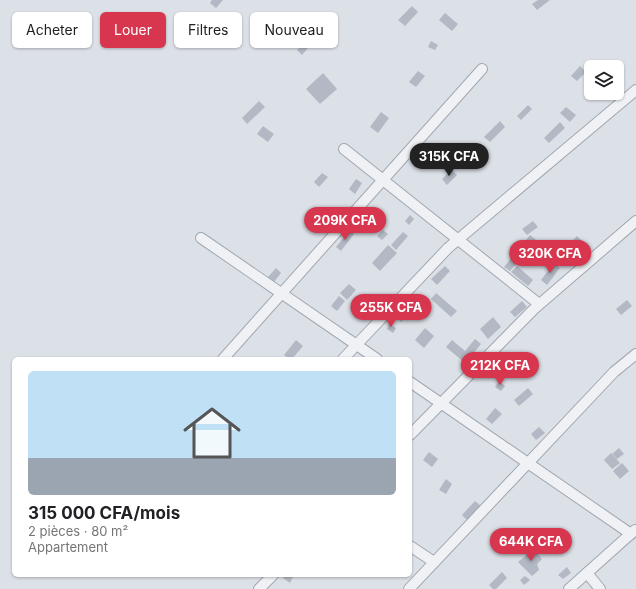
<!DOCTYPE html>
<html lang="fr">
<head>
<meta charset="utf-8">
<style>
	:root { --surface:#fff; --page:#f6f6f6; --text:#202124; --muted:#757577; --accent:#d7364e }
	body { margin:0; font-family:Inter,sans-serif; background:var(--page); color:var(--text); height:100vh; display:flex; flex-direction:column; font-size:15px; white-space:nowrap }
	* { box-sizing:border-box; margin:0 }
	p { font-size:13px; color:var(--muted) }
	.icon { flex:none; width:22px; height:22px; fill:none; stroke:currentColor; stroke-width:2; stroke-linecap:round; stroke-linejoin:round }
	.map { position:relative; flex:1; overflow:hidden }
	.sheet { position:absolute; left:12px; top:357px; width:400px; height:220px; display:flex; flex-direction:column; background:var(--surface); border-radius:6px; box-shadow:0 1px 3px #0004 }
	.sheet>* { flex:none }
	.top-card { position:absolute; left:12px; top:12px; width:400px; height:36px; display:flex; gap:8px }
	.controls { position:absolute; left:584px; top:60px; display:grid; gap:8px }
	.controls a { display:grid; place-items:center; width:40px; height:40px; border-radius:6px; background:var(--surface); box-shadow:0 1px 3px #0004; font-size:20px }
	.price { position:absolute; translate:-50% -34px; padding:0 9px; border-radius:14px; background:var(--accent); color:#fff; font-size:13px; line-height:26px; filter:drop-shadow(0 1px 2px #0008) }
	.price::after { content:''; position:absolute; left:50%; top:24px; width:12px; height:9px; margin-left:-6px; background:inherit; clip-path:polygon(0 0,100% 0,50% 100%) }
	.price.active { background:#222; color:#fff }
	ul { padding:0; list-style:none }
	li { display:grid; align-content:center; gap:8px; height:212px; padding:0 16px }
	li span { display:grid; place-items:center; height:124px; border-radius:6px; color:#555 }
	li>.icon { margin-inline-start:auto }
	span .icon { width:72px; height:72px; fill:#fffc; stroke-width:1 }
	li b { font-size:17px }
	.chip { padding:0 14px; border-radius:6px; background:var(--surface); box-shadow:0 1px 3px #0004; font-size:14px; line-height:36px }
	.chip.active { background:var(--accent); color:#fff }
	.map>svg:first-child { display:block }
</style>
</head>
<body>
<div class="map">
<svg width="636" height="589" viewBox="0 0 636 589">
	<rect width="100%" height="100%" fill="#dce0e7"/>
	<!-- building -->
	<g fill="#b3b9c4">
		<path d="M212,0H223L216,8L210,3Z"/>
		<path d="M538,0H550L537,10L532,4Z"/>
		<path d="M412,6L418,12L405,26L398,20Z"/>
		<path d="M445,13L458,24L452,31L439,20Z"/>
		<path d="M431,41L438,45L435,50L428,47Z"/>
		<path d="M303,44L308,48L302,55L297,50Z"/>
		<path d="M580,66L586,72L577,81L571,76Z"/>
		<path d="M418,71L425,76L416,87L409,82Z"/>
		<path d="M323,73L337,89L320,104L306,89Z"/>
		<path d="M259,101L265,107L247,124L242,118Z"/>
		<path d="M528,105L532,109L521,120L517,116Z"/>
		<path d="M566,107L576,115L570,122L560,113Z"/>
		<path d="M381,112L389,118L378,133L370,127Z"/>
		<path d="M500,121L505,127L490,142L484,137Z"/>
		<path d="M560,122L565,128L549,143L544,138Z"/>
		<path d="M263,126L274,134L268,142L257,134Z"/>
		<path d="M452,170L457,175L447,185L442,179Z"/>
		<path d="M322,173L328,177L319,187L314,182Z"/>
		<path d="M356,179L362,183L355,194L349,189Z"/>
		<path d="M367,209L378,218L371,227L359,218Z"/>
		<path d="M410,215L414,219L409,225L405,221Z"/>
		<path d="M533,221L538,227L527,235L522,229Z"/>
		<path d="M350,230L354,234L341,251L336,247Z"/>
		<path d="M383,230L388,234L382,240L377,236Z"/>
		<path d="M403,232L408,236L396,250L391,245Z"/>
		<path d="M530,235L536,240L510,271L504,267Z"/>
		<path d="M577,236L583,242L565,261L559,255Z"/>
		<path d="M542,244L556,256L550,264L535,252Z"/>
		<path d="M388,245L397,253L380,271L372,263Z"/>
		<path d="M554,263L560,268L547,285L541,280Z"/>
		<path d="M445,266L450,271L437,285L431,279Z"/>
		<path d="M517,266L533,280L528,286L511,272Z"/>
		<path d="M276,268L281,273L274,282L268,277Z"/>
		<path d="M349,284L356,290L347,300L340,293Z"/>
		<path d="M436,293L457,311L451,317L431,299Z"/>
		<path d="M339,296L345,301L337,311L331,306Z"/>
		<path d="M411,298L422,308L414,318L403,308Z"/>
		<path d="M627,300L632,306L621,315L616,309Z"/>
		<path d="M522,301L527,307L515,317L510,312Z"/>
		<path d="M371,305L376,309L371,316L366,312Z"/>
		<path d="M403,310L408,315L401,322L396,317Z"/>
		<path d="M493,317L501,327L488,339L480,329Z"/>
		<path d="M389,324L396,328L393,333L387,329Z"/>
		<path d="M425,328L434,336L424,348L415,340Z"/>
		<path d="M475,339L481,344L465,363L446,347L452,340L465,351Z"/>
		<path d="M296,340L303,346L292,359H289L284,355Z"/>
		<path d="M495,358L501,364L488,379L482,373Z"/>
		<path d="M520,360L524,364L518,370L513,366Z"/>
		<path d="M499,381L505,386L501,391L495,387Z"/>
		<path d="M528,388L533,394L519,406L514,400Z"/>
		<path d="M495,408L502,414L492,424L486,419Z"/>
		<path d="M539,427L545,433L536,440L531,434Z"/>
		<path d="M619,448L624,454L617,459L612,454Z"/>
		<path d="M429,452L438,459L432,467L423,460Z"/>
		<path d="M611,453L620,463L612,469L604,460Z"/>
		<path d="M622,463L629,471L620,479L613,471Z"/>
		<path d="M446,479L452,484L446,494L439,490Z"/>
		<path d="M475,501L481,506L467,520L462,515Z"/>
		<path d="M534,549L542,559L537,564L539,570L532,576L518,562Z"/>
		<path d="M567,567L571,573L563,579L558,575Z"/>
		<path d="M502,572L507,578L496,589H493L489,585Z"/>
		<path d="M285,575H294L290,583L283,578Z"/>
		<path d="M525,576L530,580L524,585L520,580Z"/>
	</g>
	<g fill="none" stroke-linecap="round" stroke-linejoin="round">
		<!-- street casing -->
		<g stroke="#a1a7b1" stroke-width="12">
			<g id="street">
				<path d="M344,149L539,304"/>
				<path d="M201,238L377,359"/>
				<path d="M223,359L482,69"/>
				<path d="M343,359L448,248L636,90"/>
				<path d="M410,382L631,534"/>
				<path d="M410,435L534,309L636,221"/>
				<path d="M410,546L434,562"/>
				<path d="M587,573L600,589"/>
				<path d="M259,589L273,575"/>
				<path d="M409,589L614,372L636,354"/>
				<path d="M569,589L635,530"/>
			</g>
		</g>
		<!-- street -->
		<use href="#street" stroke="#eff1f5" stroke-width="10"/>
	</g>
</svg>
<div class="controls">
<a><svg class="icon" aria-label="layers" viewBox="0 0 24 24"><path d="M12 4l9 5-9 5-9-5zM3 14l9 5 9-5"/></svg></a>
</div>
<b class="price active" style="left:449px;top:177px">315K CFA</b>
<b class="price" style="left:345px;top:241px">209K CFA</b>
<b class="price" style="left:550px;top:274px">320K CFA</b>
<b class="price" style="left:391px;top:328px">255K CFA</b>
<b class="price" style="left:500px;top:386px">212K CFA</b>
<b class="price" style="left:531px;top:562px">644K CFA</b>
<div class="top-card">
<a class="chip">Acheter</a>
<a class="chip active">Louer</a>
<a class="chip">Filtres</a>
<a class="chip">Nouveau</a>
</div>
<section class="sheet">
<ul>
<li><span style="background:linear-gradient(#bfe0f5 70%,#9aa5b1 0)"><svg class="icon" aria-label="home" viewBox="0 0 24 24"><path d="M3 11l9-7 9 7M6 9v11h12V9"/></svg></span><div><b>315 000 CFA/mois</b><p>2 pièces · 80 m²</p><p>Appartement</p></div></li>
</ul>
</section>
</div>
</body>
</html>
